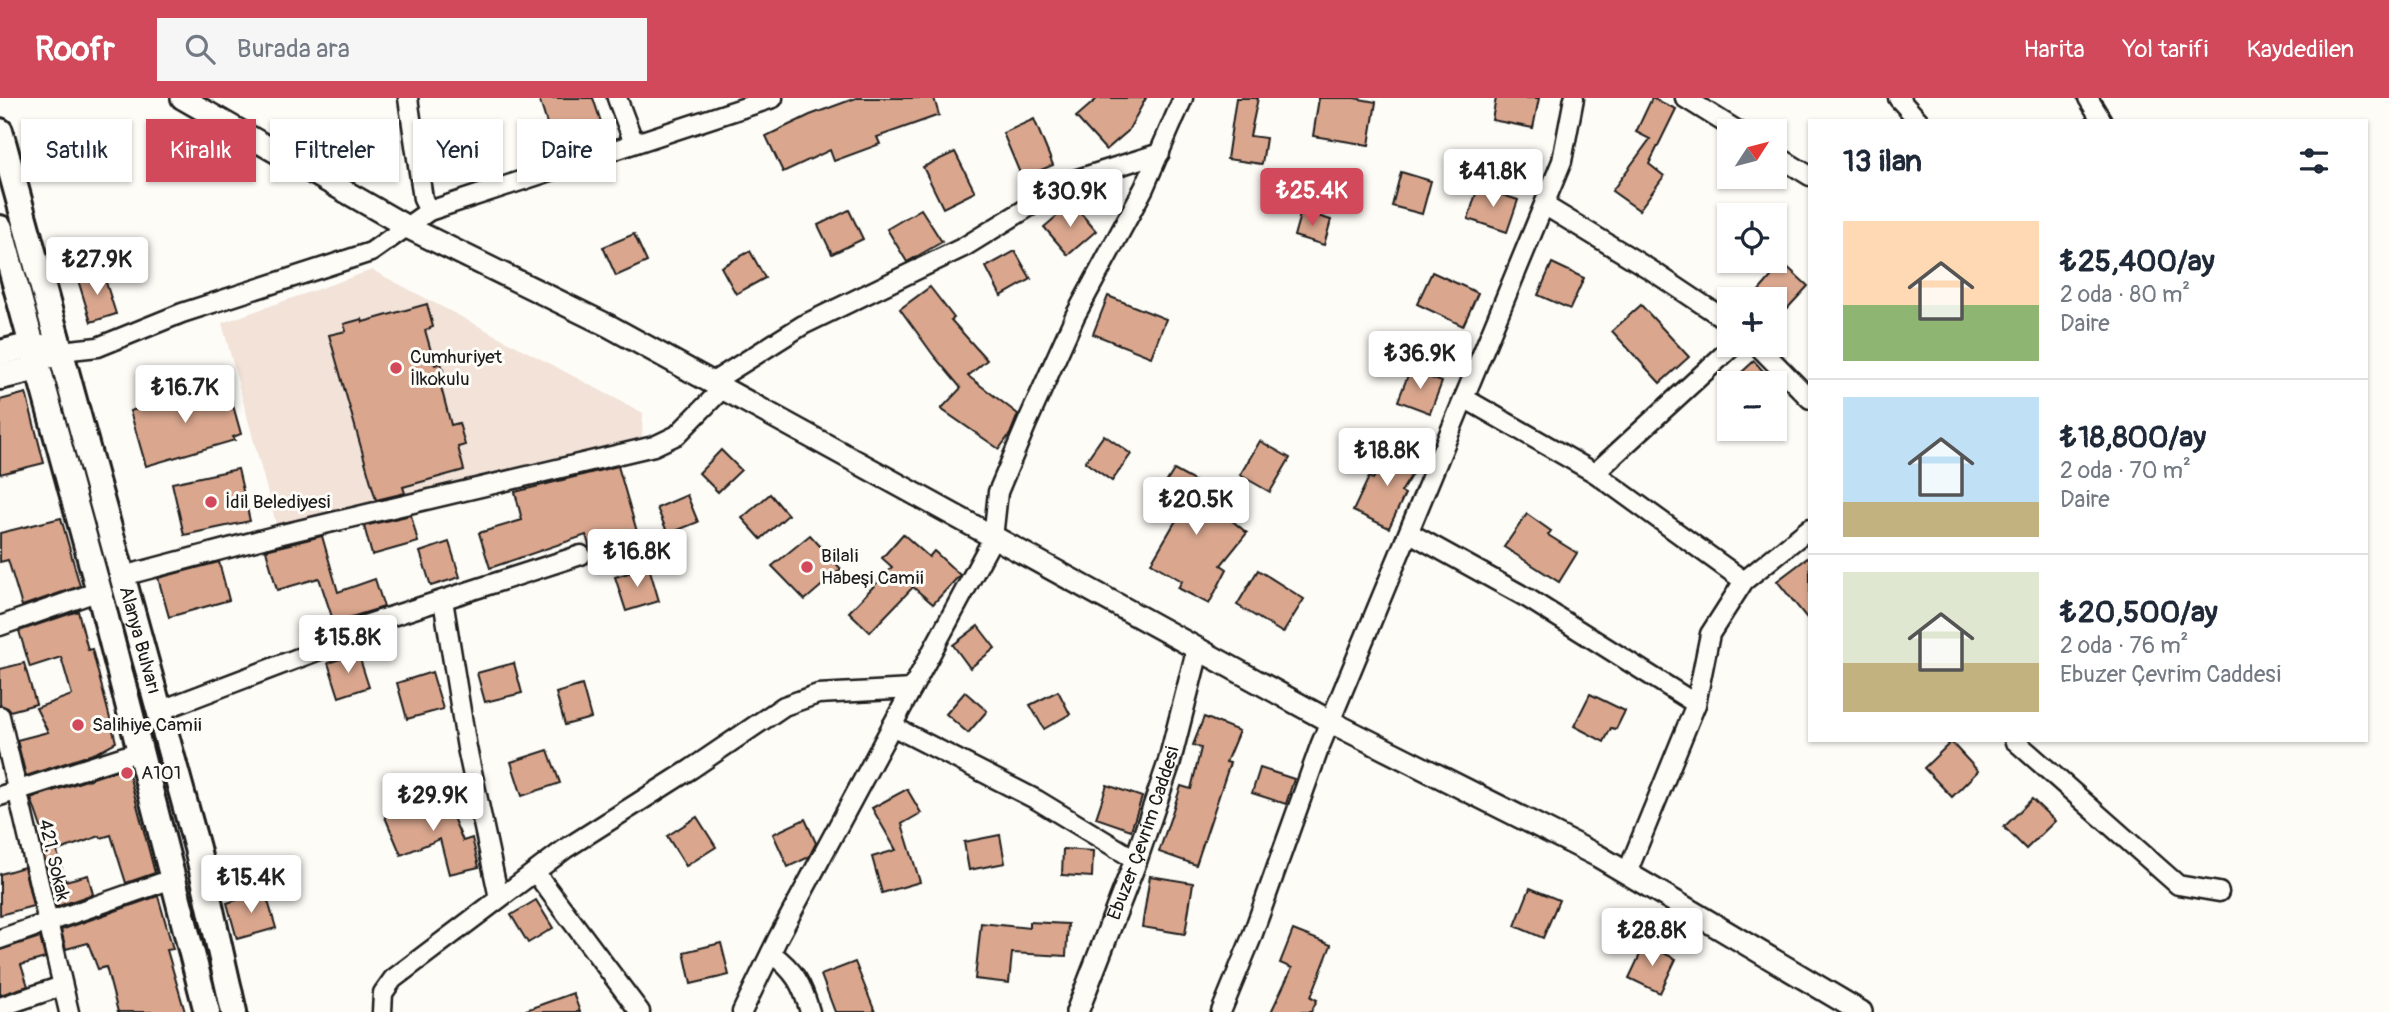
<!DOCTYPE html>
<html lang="tr">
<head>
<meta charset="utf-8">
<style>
	:root { --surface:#fff; --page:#f6f6f7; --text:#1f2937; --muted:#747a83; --line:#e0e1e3; --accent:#d1495b }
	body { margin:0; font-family:Pangolin,sans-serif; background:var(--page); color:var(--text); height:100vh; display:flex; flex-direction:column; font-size:26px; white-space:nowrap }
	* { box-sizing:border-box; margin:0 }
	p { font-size:23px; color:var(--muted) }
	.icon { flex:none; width:38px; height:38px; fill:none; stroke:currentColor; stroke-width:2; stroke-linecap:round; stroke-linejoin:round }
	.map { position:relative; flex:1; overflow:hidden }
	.sheet { position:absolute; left:1808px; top:21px; width:560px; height:623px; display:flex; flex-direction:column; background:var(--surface); border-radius:0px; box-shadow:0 2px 5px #0004 }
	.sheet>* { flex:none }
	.banner { position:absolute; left:21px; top:21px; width:665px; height:63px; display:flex; gap:14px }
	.needle { width:46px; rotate:54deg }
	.buttons { position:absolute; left:1717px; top:21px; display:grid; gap:14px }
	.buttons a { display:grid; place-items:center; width:70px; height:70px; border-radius:0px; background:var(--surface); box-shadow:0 2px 5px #0004; font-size:35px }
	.price { position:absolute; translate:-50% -60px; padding:0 16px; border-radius:7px; background:#fff; color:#222; font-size:23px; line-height:46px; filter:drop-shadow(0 2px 4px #0008) }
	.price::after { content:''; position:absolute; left:50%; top:42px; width:21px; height:16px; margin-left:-10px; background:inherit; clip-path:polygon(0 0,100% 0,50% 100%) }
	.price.on { background:var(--accent); color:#fff }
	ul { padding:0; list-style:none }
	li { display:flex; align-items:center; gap:21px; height:175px; padding:0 35px }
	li+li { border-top:2px solid var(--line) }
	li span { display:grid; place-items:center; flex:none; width:196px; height:140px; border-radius:0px; color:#555 }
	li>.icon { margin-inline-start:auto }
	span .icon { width:84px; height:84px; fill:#fffc; stroke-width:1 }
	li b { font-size:30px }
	h2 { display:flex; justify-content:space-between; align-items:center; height:84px; padding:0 35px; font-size:30px }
	.tag { padding:0 24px; border-radius:0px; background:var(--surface); box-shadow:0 2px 5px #0004; font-size:24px; line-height:63px }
	.tag.on { background:var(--accent); color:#fff }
	header { display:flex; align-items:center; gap:42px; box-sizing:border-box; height:98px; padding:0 35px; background:var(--accent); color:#fff }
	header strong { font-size:33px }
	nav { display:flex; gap:38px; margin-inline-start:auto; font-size:24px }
	.search { width:490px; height:63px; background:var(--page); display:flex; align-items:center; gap:18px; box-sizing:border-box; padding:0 24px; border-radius:0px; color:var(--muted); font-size:26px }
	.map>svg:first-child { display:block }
</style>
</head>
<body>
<header>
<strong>Roofr</strong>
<div class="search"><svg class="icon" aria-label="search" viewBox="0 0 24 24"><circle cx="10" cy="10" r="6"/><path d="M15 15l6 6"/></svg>Burada ara</div>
<nav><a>Harita</a><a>Yol tarifi</a><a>Kaydedilen</a></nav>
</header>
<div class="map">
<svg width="2389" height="914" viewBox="0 0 2389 914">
	<rect width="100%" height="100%" fill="#fdfcf7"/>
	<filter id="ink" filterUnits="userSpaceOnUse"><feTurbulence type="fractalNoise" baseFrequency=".0143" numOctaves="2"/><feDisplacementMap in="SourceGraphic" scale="14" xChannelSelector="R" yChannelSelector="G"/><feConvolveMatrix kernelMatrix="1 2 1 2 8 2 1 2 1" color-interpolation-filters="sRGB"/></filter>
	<g filter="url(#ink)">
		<!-- built -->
		<path fill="#f2e2d8" d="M372,172L643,315L642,339L277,429L222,225Z"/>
		<!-- building -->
		<g fill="#daa78e" stroke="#1c1c1c" stroke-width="2">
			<path d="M539,0H593L603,30L553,45Z"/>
			<path d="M856,0H934L939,17L877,39L880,46L834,63L830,52L783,74L766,38L810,17Z"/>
			<path d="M1098,0H1146L1128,33L1106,52L1076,19Z"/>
			<path d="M1236,0H1258L1250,38L1266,40L1262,66L1227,61Z"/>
			<path d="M1319,0H1354L1376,4L1369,47L1313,38Z"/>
			<path d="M1496,0H1539L1533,30L1492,22Z"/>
			<path d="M1652,0L1676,11L1649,66L1664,78L1639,112L1612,93L1650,41L1636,34Z"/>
			<path d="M1034,21L1053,67L1022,80L1003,35Z"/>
			<path d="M955,54L975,94L943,110L923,69Z"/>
			<path d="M1401,74L1431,83L1422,116L1392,108Z"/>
			<path d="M1478,89L1518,102L1507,134L1468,121Z"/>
			<path d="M1072,105L1096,133L1068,157L1044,129Z"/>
			<path d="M921,111L942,144L907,164L887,131Z"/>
			<path d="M849,112L863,141L832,156L818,127Z"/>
			<path d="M1301,113L1331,122L1324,147L1294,138Z"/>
			<path d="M634,136L647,164L616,178L603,149Z"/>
			<path d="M750,153L765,180L736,196L721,169Z"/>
			<path d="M1015,153L1031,181L1001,198L986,169Z"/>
			<path d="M1552,165L1584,180L1570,211L1538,197Z"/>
			<path d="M1783,165L1808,188L1774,225V201H1764L1757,195Z"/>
			<path d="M1432,174L1478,195L1463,228L1417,206Z"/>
			<path d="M103,175L116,216L91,224L78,182Z"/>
			<path d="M930,189L954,220L951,222L987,262L968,278L1018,316L1010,336L999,351L941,311L961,290L934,258L900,211Z"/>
			<path d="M1108,198L1166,221L1151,259L1093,236Z"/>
			<path d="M427,206L433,229L425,232L435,267L441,265L447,287L441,289L451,327L459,325L465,347L458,349L464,372L403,389L405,395L376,402L329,237L346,233L344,226L362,221L363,224Z"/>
			<path d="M1641,207L1689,259L1660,285L1612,233Z"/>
			<path d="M1754,263L1774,285H1730Z"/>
			<path d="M1410,272L1442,284L1430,315L1398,303Z"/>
			<path d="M218,288L221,295L229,293L241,336L233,339L235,342L146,368L130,313Z"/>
			<path d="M26,295L44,365L0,376V302Z"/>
			<path d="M1104,337L1131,356L1112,383L1085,364Z"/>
			<path d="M1260,343L1290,360L1270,394L1240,377Z"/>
			<path d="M1394,347L1420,363L1401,394L1405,396L1389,430L1353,413L1369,379L1373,381Z"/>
			<path d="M721,352L741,372L718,394L699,375Z"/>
			<path d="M618,368L640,444L592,457L586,437L490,470L479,435L522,422L515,394Z"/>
			<path d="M238,371L250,423L184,437L172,385Z"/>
			<path d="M1174,372L1220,397L1213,407L1247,435L1221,467L1227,471L1209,506L1178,490L1182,483L1151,465L1178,419L1154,404Z"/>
			<path d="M770,396L788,417L761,441L742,420Z"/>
			<path d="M687,397L698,424L668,436L657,410Z"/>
			<path d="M1527,416L1551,433L1548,437L1577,455L1559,484L1504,449Z"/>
			<path d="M411,417L418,444L372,457L364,428Z"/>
			<path d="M61,420L80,488L22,508L8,462L0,464V435Z"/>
			<path d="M903,436L929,459L934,453L960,477L933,506L913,489L870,534L849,514L892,469L882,460Z"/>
			<path d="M810,437L841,471L805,502L772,468Z"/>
			<path d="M322,438L338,494L375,481L384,509L345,521L335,528L319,480L277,492L266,452Z"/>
			<path d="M449,444L460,479L431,488L420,454Z"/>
			<path d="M1810,458V524L1777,483Z"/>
			<path d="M219,464L229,502L169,519L158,480Z"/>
			<path d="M649,469L659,503L626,513L615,479Z"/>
			<path d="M1258,472L1304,501L1283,535L1237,507Z"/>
			<path d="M78,513L88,552L92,551L116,644L96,655L26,678L17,642L48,634L36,610L72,597L61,559L30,569L19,533Z"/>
			<path d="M978,528L995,550L970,570L953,547Z"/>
			<path d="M358,555L369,589L339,599L328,565Z"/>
			<path d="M24,565L36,606L10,613L8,610L0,607V571Z"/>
			<path d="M514,565L522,595L485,604L477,575Z"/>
			<path d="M432,574L443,611L407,621L397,585Z"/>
			<path d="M582,587L591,620L565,627L556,595Z"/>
			<path d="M1058,593L1070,616L1044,631L1030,607Z"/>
			<path d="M965,594L987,613L968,635L946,616Z"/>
			<path d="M1590,596L1625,613L1616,631L1611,630L1604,644L1574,628Z"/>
			<path d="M1204,619L1239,633L1226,664L1230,665L1196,767L1159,754L1181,688L1191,691L1201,650L1193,647Z"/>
			<path d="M1951,644L1978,673L1952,699L1924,670Z"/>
			<path d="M548,652L560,685L522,698L511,664Z"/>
			<path d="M127,669L155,775L126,785L111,737L101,740L100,738L57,753L65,783L88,777L93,796L56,809L42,749L47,747L31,700Z"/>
			<path d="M1260,670L1294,681L1286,706L1252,695Z"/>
			<path d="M1107,687L1142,699L1131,732L1096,720Z"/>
			<path d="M907,691L921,715L902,726L920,784L882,795L872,759L896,752L872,710Z"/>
			<path d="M443,696L463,743L472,740L479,769L449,776L440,741L401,757L385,719Z"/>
			<path d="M2032,701L2055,723L2026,751L2004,729Z"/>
			<path d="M697,719L716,749L686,768L667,738Z"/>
			<path d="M805,721L816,745L809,759L788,769L773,736Z"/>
			<path d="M1000,737L1005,765L969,772L964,744Z"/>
			<path d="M1063,751L1093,753L1092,779L1062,777Z"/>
			<path d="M24,769L33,808L0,817V776Z"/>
			<path d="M1150,778L1193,785L1185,836L1142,829Z"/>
			<path d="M1530,790L1559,802L1543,840L1515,828Z"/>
			<path d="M265,793L276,830L237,841L227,805Z"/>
			<path d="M158,798L173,851L167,852L185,914H118L106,869L98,871L88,845L66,851L61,832Z"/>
			<path d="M536,802L553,830L528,845L511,817Z"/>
			<path d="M1029,824L1068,826L1066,858L1012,855L1009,885L975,881L981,825L1029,830Z"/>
			<path d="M1293,832L1331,847L1311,899L1317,902L1311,914H1271L1292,870L1280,865Z"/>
			<path d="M40,839L45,860L21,867L28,888L0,897V852Z"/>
			<path d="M721,845L729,877L691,886L684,854Z"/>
			<path d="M1645,846L1676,861L1660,895L1629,880Z"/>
			<path d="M855,864L875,914H835L821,877Z"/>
			<path d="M573,895L580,914H526V912Z"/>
		</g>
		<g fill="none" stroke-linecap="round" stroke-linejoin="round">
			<!-- minor casing -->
			<g stroke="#1c1c1c" stroke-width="23">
				<g id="minor">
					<path d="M408,0L423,101L429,113"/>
					<path d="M617,0L634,45"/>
					<path d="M1685,0L1738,33"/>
					<path d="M1898,0L1919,23"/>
					<path d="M2088,0L2102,23"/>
					<path d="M1774,56L1810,78"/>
					<path d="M1544,107L1651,172L1729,224"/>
					<path d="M1757,247L1810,301"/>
					<path d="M52,260L61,253L98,249L182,215L371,154L429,113L773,0"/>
					<path d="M711,285L803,227L964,149L1071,83L1160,55"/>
					<path d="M1464,300L1595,375L1744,483"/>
					<path d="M1595,375L1734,247"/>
					<path d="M1410,435L1529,501L1696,606"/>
					<path d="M123,478L278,437L654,348L677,337L722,291"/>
					<path d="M443,502L467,650L499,800"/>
					<path d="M0,528L99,493"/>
					<path d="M159,613L322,551L349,532L581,457"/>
					<path d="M0,618L69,914"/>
					<path d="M892,628L1037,702L1136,762"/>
					<path d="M2014,642L2178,787L2219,794"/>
					<path d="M0,698L140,653"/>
					<path d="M535,774L640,914"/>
					<path d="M1627,775L1696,606L1710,536L1744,483L1810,430"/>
					<path d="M0,841L172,781"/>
					<path d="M771,855C795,873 802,886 810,914"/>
					<path d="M0,909L62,888"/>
					<path d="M382,914L383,895L393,881L565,751L691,671L784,608L818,596L912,591"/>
					<path d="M742,914L778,840L993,440L998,394L1027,325L1075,218L1144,90L1183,0"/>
					<path d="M1221,914L1251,841L1320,648L1562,63L1574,0"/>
				</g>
			</g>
			<!-- tertiary casing -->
			<g stroke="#1c1c1c" stroke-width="26">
				<g id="tertiary">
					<path d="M182,0L409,130L609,228L1331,624L1598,758L1861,914"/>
					<path id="s1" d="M1077,914L1136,762L1169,665L1198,551"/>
				</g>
			</g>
			<!-- secondary casing -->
			<g stroke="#1c1c1c" stroke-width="30">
				<g id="secondary">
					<path id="s2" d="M0,33L197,750L234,914"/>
					<path d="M0,130L99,493L207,914"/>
					<path d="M0,255L31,247L47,250"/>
					<path d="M0,279L38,270"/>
				</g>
			</g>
			<!-- minor -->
			<use href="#minor" stroke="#fdfcf7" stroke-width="18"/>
			<!-- tertiary -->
			<use href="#tertiary" stroke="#fdfcf7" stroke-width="21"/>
			<!-- secondary -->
			<use href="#secondary" stroke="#fdfcf7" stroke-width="24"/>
		</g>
	</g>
	<!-- markers -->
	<g fill="#d1495b" stroke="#fdfcf7" stroke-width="2.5">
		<circle cx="396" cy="270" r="7"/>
		<circle cx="211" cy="404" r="7"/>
		<circle cx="807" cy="469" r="7"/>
		<circle cx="78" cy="627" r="7"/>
		<circle cx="127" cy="675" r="7"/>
	</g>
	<g text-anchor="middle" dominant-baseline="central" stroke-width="6" stroke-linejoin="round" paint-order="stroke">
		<!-- poi labels -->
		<g font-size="19" fill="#1c1c1c" stroke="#fdfcf7" text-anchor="start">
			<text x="410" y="259">Cumhuriyet<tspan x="410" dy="22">İlkokulu</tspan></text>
			<text x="225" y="404">İdil Belediyesi</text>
			<text x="821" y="458">Bilali<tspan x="821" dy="22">Habeşi Camii</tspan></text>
			<text x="92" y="627">Salihiye Camii</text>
			<text x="141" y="675">A101</text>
		</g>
		<!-- street labels -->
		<g font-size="19" fill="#1c1c1c" stroke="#fdfcf7">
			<text stroke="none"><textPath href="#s2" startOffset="528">Alanya Bulvarı</textPath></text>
			<text stroke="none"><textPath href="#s1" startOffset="191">Ebuzer Çevrim Caddesi</textPath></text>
			<text transform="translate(54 762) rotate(77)">421. Sokak</text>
		</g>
	</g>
</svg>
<div class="buttons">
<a><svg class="needle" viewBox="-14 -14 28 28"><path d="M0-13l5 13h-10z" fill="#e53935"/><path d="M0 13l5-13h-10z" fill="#747a83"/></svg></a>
<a><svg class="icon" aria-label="locate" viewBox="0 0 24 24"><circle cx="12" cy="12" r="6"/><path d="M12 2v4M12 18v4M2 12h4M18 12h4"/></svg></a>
<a>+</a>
<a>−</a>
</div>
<b class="price" style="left:1493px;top:111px">₺41.8K</b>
<b class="price on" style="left:1312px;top:130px">₺25.4K</b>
<b class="price" style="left:1070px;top:131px">₺30.9K</b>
<b class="price" style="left:97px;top:199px">₺27.9K</b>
<b class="price" style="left:1420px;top:293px">₺36.9K</b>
<b class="price" style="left:185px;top:327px">₺16.7K</b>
<b class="price" style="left:1387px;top:390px">₺18.8K</b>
<b class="price" style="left:1196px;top:439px">₺20.5K</b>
<b class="price" style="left:637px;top:491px">₺16.8K</b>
<b class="price" style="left:348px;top:577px">₺15.8K</b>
<b class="price" style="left:433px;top:735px">₺29.9K</b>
<b class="price" style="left:251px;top:817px">₺15.4K</b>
<b class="price" style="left:1652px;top:870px">₺28.8K</b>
<div class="banner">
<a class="tag">Satılık</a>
<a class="tag on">Kiralık</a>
<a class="tag">Filtreler</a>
<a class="tag">Yeni</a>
<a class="tag">Daire</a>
</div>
<section class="sheet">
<h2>13 ilan<svg class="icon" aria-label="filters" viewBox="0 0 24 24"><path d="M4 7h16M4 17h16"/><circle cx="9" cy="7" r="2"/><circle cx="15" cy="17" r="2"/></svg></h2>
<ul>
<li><span style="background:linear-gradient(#ffd9b3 60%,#8fb573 0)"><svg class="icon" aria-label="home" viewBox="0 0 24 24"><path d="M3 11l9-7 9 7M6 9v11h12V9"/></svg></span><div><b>₺25,400/ay</b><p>2 oda · 80 m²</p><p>Daire</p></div></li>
<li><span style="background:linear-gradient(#bfe0f5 75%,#c2b280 0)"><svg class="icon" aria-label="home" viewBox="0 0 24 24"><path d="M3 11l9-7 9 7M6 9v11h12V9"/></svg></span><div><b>₺18,800/ay</b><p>2 oda · 70 m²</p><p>Daire</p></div></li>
<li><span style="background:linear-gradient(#dfe7d0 65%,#c2b280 0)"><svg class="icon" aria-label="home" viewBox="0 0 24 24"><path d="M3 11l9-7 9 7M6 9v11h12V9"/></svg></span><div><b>₺20,500/ay</b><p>2 oda · 76 m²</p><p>Ebuzer Çevrim Caddesi</p></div></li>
</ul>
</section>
</div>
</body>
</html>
